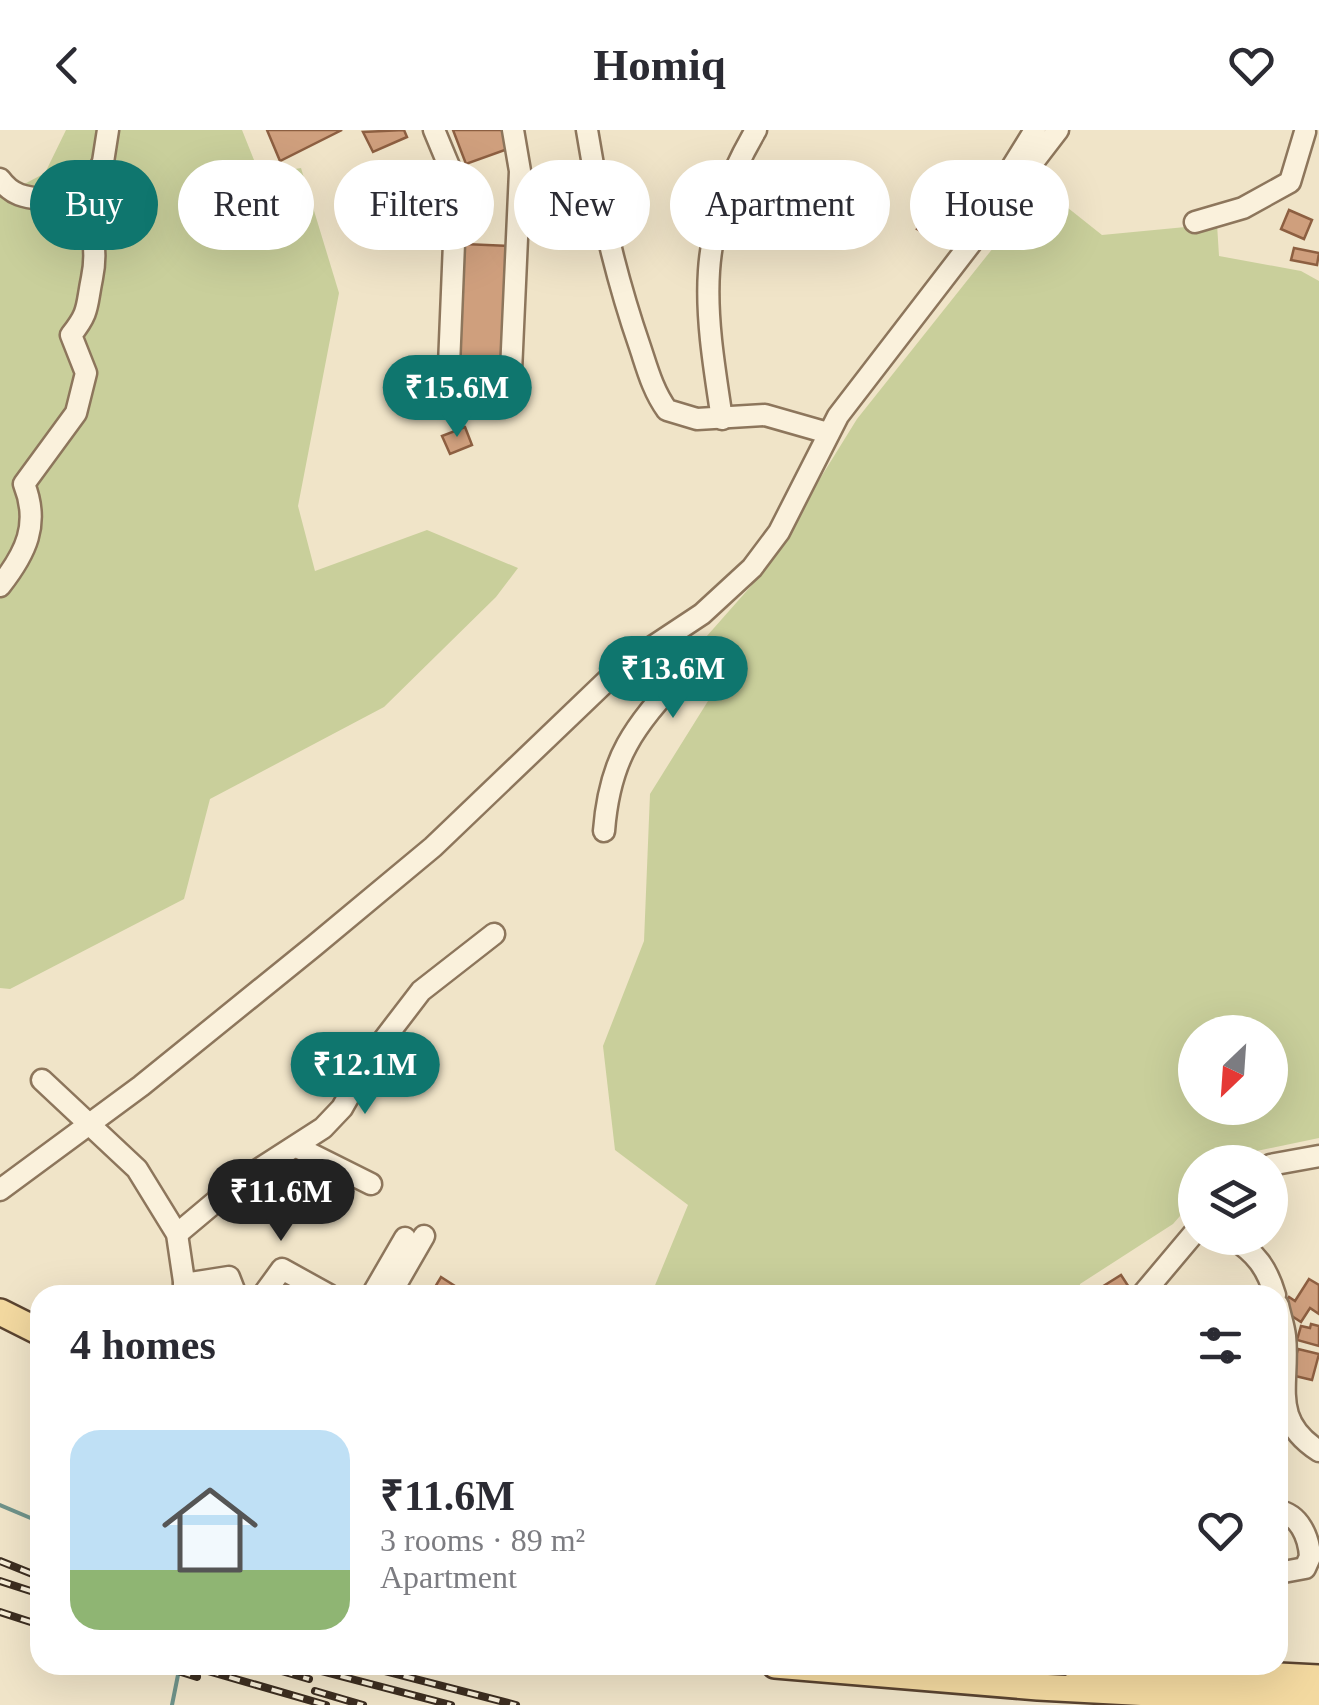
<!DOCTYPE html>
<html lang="en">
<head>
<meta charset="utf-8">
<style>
	:root { --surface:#fff; --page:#f2f2f3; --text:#2b2b33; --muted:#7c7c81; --line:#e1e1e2; --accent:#0f766e }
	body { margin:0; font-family:"Times New Roman",serif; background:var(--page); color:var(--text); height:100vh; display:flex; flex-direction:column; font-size:38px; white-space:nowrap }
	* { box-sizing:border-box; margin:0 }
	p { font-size:32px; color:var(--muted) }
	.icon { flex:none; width:55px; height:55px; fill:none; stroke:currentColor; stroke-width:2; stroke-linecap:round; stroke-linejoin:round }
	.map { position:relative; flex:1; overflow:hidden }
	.drawer { position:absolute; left:30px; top:1155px; width:1258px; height:390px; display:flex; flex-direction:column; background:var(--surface); border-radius:30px; box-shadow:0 10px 40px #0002 }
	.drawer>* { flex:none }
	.guide { position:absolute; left:30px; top:30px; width:1260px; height:90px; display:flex; gap:20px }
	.needle { width:65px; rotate:205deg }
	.buttons { position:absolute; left:1178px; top:885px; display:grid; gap:20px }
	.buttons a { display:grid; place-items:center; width:110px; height:110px; border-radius:50%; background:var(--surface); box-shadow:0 10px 40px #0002; font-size:50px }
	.price { position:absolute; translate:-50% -85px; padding:0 22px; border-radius:35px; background:var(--accent); color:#fff; font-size:32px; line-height:65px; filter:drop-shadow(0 2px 5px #0008) }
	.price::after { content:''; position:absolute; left:50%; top:60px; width:30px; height:22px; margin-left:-15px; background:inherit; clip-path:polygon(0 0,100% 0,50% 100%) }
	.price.selected { background:#222; color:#fff }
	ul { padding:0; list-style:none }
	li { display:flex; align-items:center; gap:30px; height:250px; padding:0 40px }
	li+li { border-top:2px solid var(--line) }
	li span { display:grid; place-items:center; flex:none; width:280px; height:200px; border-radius:30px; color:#555 }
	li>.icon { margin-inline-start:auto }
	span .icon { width:120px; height:120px; fill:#fffc; stroke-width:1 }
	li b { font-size:42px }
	h2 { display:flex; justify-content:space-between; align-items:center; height:120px; padding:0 40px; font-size:42px }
	.tag { padding:0 35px; border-radius:45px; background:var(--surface); box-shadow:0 10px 40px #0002; font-size:35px; line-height:90px }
	.tag.selected { background:var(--accent); color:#fff }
	header { display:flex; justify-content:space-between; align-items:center; height:130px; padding:0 40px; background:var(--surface); font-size:45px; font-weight:700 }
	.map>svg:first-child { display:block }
</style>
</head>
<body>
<header><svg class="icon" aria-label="back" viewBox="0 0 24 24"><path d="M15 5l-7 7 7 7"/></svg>Homiq<svg class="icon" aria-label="heart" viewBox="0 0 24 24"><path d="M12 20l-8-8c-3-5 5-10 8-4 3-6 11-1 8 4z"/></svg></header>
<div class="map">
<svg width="1319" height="1575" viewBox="0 0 1319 1575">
	<rect width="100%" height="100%" fill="#f0e4c8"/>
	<!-- green -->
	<g fill="#c9cf9b" fill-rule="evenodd">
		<path d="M66,0H242L260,45L301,38L339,163L298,376L315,441L427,400L518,438L496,467L384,577L210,669L184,769L10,859L0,858V67L45,43Z"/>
		<path d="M1036,64L1063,74L1102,105L1217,94L1219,126L1301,141L1319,151V1008L1233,1026L1227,1032H1195V1069L1173,1094L1080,1154L1079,1165H651L688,1075L615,1020L603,916L644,811L650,664L713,563L691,524L759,447L857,289ZM1195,902H1270V978H1195Z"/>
	</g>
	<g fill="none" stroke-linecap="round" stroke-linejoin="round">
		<!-- stream -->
		<g stroke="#6f938a" stroke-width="4">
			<path d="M0,1375L40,1392"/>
			<path d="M172,1575L180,1535"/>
		</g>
	</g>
	<!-- building -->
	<g fill="#cf9f7d" stroke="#8d5f41" stroke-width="2.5">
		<path d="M267,0H342L280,31Z"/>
		<path d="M404,0L407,7L373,22L363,2Z"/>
		<path d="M453,0H507L513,17L466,34Z"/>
		<path d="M935,68L949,76L932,107L917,99Z"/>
		<path d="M1289,80L1312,90L1304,109L1281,99Z"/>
		<path d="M464,114L510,116L504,268L458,266Z"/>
		<path d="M1294,118L1319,123L1317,135L1291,130Z"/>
		<path d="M465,297L472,315L450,324L442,306Z"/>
		<path d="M1121,1145L1134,1165H1089Z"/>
		<path d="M441,1147L469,1165H437L432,1162Z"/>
		<path d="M1309,1149L1319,1155V1184L1310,1178L1301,1192L1281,1179L1289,1167L1295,1171Z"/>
		<path d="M1311,1194L1319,1196V1216L1297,1210L1301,1196L1310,1198Z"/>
		<path d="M1298,1219L1319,1224L1312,1250L1291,1245Z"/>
	</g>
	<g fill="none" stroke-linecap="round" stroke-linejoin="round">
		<!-- minor casing -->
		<g stroke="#8d765c" stroke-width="25">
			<g id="minor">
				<path d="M434,0L454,48L456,64L448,260L458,270L502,273L510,264L520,41L513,0"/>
				<path d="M587,0C599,75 615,145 640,217C647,238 653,261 667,280L697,289L765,285L828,303"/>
				<path d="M0,49C15,70 33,67 56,71C94,79 98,118 92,148C86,177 90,181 71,205L86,243L76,283L24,354C40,394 26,423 0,456"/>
				<path d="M996,76L999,58L1035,0"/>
				<path d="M76,84L103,32L108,0"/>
				<path d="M1195,92L1243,78L1290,52L1305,2"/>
				<path d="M722,289C704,173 694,106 756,0"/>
				<path d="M604,701C610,623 636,596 686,539L658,514"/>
				<path d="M42,950L137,1039L177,1104L186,1165"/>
				<path d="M297,1017L371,1054"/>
				<path d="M1270,1035L1319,1026"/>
				<path d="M0,1060L141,956L314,816L433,717L619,539L702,484L752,438L779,402L838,286L1058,0"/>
				<path d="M177,1104L239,1052L323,998L342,978L372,925L421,861L494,804"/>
				<path d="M1232,1108C1256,1123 1267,1138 1275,1165"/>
				<path d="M184,1154L229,1147L236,1165"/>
				<path d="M263,1165L282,1139L329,1165"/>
				<path d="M372,1165L405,1108"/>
				<path d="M390,1165L424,1106"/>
				<path d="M1142,1165L1195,1102"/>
				<path d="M1278,1175C1280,1185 1284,1196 1285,1206C1290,1254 1269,1289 1319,1321"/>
				<path d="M1278,1381C1299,1384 1309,1407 1310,1427L1305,1438L1278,1443"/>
			</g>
		</g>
		<!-- major casing -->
		<g stroke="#5b4430" stroke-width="30">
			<g id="major">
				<path d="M0,1182L40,1202"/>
				<path d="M775,1535L1038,1557L1319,1572"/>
				<path d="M1073,1535L1319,1548"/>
			</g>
		</g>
		<!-- minor -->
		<use href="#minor" stroke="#faf1dc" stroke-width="20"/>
		<!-- major -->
		<use href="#major" stroke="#f3d9a0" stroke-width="25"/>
		<!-- rail casing -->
		<g stroke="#3d2e20" stroke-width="8">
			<g id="rail">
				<path d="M0,1431L40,1447"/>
				<path d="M0,1451L40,1464"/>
				<path d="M0,1482L40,1495"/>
				<path d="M159,1535L197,1547"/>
				<path d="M187,1535L326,1575"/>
				<path d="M261,1535L309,1549"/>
				<path d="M298,1535L451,1575"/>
				<path d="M361,1535L516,1575"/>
				<path d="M315,1561L363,1575"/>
			</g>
		</g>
		<!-- rail -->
		<use href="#rail" stroke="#f7eed8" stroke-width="4" stroke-dasharray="11" stroke-linecap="butt"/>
	</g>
</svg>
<div class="buttons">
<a><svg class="needle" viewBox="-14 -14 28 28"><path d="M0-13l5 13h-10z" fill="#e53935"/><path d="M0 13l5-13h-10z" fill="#7c7c81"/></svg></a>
<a><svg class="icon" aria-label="layers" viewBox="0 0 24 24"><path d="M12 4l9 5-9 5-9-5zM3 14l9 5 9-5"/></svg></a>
</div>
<b class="price" style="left:457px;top:310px">₹15.6M</b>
<b class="price" style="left:673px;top:591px">₹13.6M</b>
<b class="price" style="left:365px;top:987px">₹12.1M</b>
<b class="price selected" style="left:281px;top:1114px">₹11.6M</b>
<div class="guide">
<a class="tag selected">Buy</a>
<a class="tag">Rent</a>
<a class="tag">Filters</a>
<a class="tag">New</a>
<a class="tag">Apartment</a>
<a class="tag">House</a>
</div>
<section class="drawer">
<h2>4 homes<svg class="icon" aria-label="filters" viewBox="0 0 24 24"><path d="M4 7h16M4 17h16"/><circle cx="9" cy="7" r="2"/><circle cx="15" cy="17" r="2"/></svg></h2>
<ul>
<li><span style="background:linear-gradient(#bfe0f5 70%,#8fb573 0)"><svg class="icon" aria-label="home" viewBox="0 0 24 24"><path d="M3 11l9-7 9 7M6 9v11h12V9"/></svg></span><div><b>₹11.6M</b><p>3 rooms · 89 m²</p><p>Apartment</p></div><svg class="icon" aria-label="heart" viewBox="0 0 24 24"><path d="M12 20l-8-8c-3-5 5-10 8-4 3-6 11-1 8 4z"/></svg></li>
</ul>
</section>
</div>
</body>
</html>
